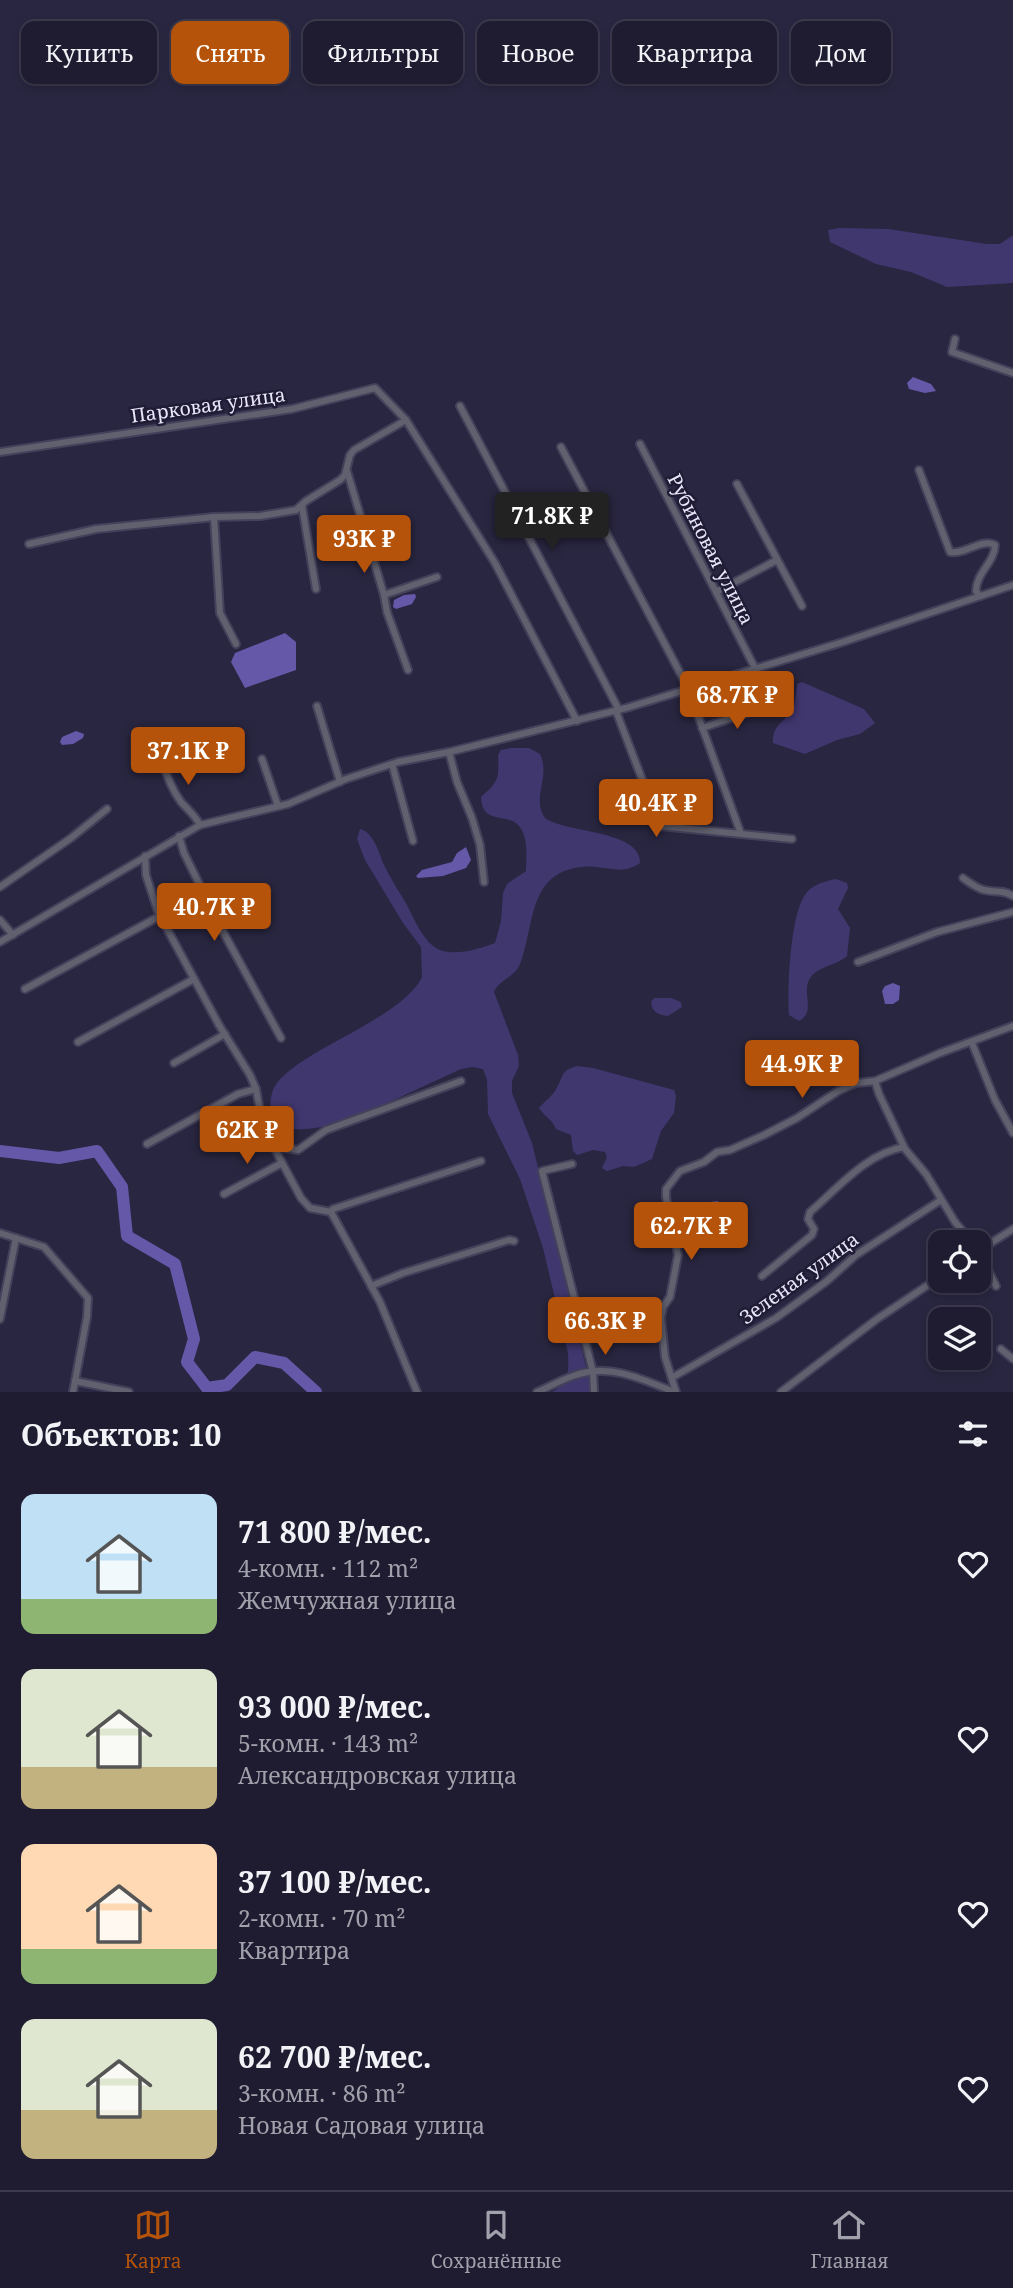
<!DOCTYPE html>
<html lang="ru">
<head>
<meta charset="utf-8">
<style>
	:root { --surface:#1f1c31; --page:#272539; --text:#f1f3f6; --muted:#a1a1ab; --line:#3c3a4d; --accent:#b45309 }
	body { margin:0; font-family:"Noto Serif",serif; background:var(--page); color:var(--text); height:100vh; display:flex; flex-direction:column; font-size:26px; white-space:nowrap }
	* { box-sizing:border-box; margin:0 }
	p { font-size:23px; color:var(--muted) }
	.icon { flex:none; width:38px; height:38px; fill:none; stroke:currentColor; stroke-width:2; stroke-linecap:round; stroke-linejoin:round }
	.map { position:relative; height:1392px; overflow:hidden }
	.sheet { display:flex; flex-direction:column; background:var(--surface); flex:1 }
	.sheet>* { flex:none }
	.banner { position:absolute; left:21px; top:21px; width:971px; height:63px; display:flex; gap:14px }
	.controls { position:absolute; left:928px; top:1230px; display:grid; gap:14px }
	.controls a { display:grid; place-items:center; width:63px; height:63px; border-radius:14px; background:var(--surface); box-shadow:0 4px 10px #0003,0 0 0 2px var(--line); font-size:35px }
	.price { position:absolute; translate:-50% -60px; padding:0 16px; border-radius:7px; background:var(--accent); color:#fff; font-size:23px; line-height:46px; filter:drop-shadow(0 2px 4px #0008) }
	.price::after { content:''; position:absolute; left:50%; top:42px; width:21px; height:16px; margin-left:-10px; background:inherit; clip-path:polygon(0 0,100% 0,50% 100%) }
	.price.current { background:#222; color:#fff }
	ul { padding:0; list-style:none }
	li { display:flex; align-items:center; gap:21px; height:175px; padding:0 21px }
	li span { display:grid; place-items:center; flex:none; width:196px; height:140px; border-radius:14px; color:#555 }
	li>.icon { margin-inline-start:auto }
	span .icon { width:84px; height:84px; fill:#fffc; stroke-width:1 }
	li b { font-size:30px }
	h2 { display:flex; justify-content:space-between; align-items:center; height:84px; padding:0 21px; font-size:30px }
	.tag { padding:0 24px; border-radius:14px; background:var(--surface); box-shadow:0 4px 10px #0003,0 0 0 2px var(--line); font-size:24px; line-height:63px }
	.tag.current { background:var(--accent); color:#fff }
	.tab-bar { display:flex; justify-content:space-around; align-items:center; height:98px; border-top:2px solid var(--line); background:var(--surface); font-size:19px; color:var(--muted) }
	.tab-bar a { display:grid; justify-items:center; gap:4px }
	.tab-bar .current { color:var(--accent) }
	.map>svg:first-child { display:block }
</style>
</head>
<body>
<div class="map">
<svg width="1013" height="1392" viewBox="0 0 1013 1392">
	<rect width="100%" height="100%" fill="#292641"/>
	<!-- green -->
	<g fill="#40376f">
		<path d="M839,228L888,229L987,244H1000L1013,235V283L947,287L911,272L876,264L830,242L828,230Z"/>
		<path d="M802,682L864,709L875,723L860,734L837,740L805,754L773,743C772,725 785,722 793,708C796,701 796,692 797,684Z"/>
		<path d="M511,748H529L540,754C551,777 531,798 545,818C564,833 642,830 640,863C620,877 603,864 582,867C527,872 535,927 520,964C515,977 499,980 494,992L518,1055L519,1066L512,1081V1093L532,1143L591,1388L590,1392H552C569,1382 569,1372 568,1353L543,1248L520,1179L488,1114L487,1080L483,1069L472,1067L461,1069L355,1118C328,1127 259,1147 272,1093C282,1055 401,1022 422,977L421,947L403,923L365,860L357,839L360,829C373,832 379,852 383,863C390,878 399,891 407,905C414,919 421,936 433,946C449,959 479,949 495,943L501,921L503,893L507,884L526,871C526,857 529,838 519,826C508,812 482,826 481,797C499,781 499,779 498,755L501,750Z"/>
		<path d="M836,879L847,883L848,888L838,909L850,928L847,956C836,966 816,966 809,980C802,994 816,1012 799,1021L789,1015C787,990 790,911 807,892C814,884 826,881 836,879Z"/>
		<path d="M654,998H671L681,1002L682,1007L668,1016C658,1015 652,1012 651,1002Z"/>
		<path d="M577,1066L593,1068L674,1090L676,1096L674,1113L661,1131L652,1159L634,1167L623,1166L607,1171L602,1168L607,1157L605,1152L593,1150L577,1155L573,1151L571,1135L556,1129C552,1119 545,1117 539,1108C544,1102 551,1097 555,1091C564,1077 559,1071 577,1066Z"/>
	</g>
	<!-- water -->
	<g fill="#6558a9">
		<path d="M913,377L931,384L936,391L925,393L909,389L907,383Z"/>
		<path d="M415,594L416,597L412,604L396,609L393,607L394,600L404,595Z"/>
		<path d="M285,633L296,642V670L245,688L231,662L235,653Z"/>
		<path d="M76,731L84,734L83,738L73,744L62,745L60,742L62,737Z"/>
		<path d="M466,847L471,860L466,868L443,876L418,878L416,876L422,870L452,862L457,853Z"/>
		<path d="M893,983L900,986L899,1000L893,1004H885L882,991L885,986Z"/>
		<path d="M718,1201L723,1217L721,1220L713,1221L709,1217L707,1207L710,1202Z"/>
	</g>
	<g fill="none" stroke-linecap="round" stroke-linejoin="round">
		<!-- river -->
		<path stroke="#6558a9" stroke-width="12" d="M0,1151L59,1158L97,1151L122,1187L127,1236L175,1264L194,1339L187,1362L207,1388L227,1385L255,1357L284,1363L316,1392"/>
		<!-- street casing -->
		<g stroke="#44415b" stroke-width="10">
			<g id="street">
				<path d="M955,339L952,352L1013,373"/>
				<path d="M460,406L619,710"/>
				<path d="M640,444L755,668"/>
				<path d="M561,447L688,688L741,834"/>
				<path d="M0,452L292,409L375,388L406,420L495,563L577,721"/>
				<path d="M919,470L950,552C965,555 981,538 995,545C995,562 976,573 976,591L980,596"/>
				<path d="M347,471L384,595L387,612L408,670"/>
				<path d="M737,484L802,606"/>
				<path d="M302,506L316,589"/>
				<path d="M214,517L220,613L236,644"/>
				<path d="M29,544L96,529L214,517L260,516L296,510L306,501L340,480L345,475L350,455L354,450L406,420"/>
				<path d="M716,592L777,560"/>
				<path d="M384,595L437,577"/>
				<path d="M317,706L340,782"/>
				<path d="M616,711L660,826L792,839"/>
				<path d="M702,728L762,708"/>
				<path d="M160,752C164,769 171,788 181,802C188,810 195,815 200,825"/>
				<path d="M449,752L457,782L472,818L480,845L484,882"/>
				<path d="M262,759L278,806"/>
				<path d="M392,764L413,841"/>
				<path d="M179,836L184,853L220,926L281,1038"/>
				<path d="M145,856L146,875L158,912L219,1025L250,1075L256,1089L262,1121L279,1157L301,1198L310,1208L331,1212L380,1302L417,1392"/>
				<path d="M963,878C970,883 976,888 984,890C995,893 1003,889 1013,896"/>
				<path d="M0,887L71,838L107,809"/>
				<path d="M0,920L13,935"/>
				<path d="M0,942L200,825L288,804L346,779L398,762L449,752L626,708L843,642L1013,585"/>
				<path d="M858,962L937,932L1013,912"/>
				<path d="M25,989L160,916"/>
				<path d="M78,1042L194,979"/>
				<path d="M972,1043L995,1100L1013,1133"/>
				<path d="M174,1063L225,1034"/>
				<path d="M875,1081L879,1094L905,1149L926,1174L955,1222L972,1242"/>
				<path d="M147,1144L238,1094L256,1089"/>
				<path d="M276,1147L298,1150L326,1130L461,1081"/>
				<path d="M572,1164L542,1171L593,1372L594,1392"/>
				<path d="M224,1194L282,1163"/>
				<path d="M331,1212L333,1209L481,1161"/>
				<path d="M0,1233L44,1247L88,1298L87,1317L73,1392"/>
				<path d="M978,1250L996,1286"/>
				<path d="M978,1251L1013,1229"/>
				<path d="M762,1276L812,1235L814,1229L808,1219L810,1212C838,1188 867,1153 904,1147"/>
				<path d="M371,1286L403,1273L509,1240L514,1241"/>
				<path d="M0,1319L16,1238"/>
				<path d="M1001,1349L1013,1359"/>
				<path d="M673,1377L776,1318L827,1281L856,1255L941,1200"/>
				<path d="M75,1381L129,1392"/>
				<path d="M537,1392C549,1387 561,1380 573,1376C609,1363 640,1378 674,1392"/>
				<path d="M676,1392L665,1357L661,1318L663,1307L670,1297L678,1255L666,1197V1189L680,1171L704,1162L717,1152L730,1150L764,1135L797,1118L838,1091L857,1083L875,1081L940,1053L1013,1026"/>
				<path d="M781,1392L877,1319L940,1277"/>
			</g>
		</g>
		<!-- street -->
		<use href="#street" stroke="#61606e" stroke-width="6"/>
	</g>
	<g text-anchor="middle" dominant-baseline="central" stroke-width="5" stroke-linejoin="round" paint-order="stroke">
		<!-- street labels -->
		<g font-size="19" fill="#e8e7fa" stroke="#201c36">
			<text transform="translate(208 405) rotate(-8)">Парковая улица</text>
			<text transform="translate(711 549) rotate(63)">Рубиновая улица</text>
			<text transform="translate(799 1278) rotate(-36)">Зеленая улица</text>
		</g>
	</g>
</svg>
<div class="controls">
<a><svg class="icon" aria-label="locate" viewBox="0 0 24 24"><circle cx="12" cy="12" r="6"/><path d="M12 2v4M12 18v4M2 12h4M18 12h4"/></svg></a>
<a><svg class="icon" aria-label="layers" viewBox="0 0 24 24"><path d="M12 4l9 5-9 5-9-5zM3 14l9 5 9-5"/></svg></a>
</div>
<b class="price current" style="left:552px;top:552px">71.8K ₽</b>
<b class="price" style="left:364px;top:575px">93K ₽</b>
<b class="price" style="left:737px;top:731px">68.7K ₽</b>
<b class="price" style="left:188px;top:787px">37.1K ₽</b>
<b class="price" style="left:656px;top:839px">40.4K ₽</b>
<b class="price" style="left:214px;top:943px">40.7K ₽</b>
<b class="price" style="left:802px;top:1100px">44.9K ₽</b>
<b class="price" style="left:247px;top:1166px">62K ₽</b>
<b class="price" style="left:691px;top:1262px">62.7K ₽</b>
<b class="price" style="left:605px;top:1357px">66.3K ₽</b>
<div class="banner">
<a class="tag">Купить</a>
<a class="tag current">Снять</a>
<a class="tag">Фильтры</a>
<a class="tag">Новое</a>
<a class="tag">Квартира</a>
<a class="tag">Дом</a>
</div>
</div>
<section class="sheet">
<h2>Объектов: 10<svg class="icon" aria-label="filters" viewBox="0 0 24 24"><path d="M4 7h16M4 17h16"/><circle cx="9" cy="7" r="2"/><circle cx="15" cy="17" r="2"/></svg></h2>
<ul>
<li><span style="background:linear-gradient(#bfe0f5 75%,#8fb573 0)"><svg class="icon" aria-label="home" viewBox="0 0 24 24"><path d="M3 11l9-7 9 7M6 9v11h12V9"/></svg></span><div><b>71 800 ₽/мес.</b><p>4-комн. · 112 m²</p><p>Жемчужная улица</p></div><svg class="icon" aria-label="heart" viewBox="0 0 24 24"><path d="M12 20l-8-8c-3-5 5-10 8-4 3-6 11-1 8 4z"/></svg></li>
<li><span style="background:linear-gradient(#dfe7d0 70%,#c2b280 0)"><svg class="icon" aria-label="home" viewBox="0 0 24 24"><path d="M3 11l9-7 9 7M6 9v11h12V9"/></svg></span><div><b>93 000 ₽/мес.</b><p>5-комн. · 143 m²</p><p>Александровская улица</p></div><svg class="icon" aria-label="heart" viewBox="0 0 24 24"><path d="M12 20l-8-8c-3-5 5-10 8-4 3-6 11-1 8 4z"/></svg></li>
<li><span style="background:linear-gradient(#ffd9b3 75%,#8fb573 0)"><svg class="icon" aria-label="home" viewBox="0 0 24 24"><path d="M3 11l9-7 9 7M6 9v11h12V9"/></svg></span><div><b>37 100 ₽/мес.</b><p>2-комн. · 70 m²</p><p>Квартира</p></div><svg class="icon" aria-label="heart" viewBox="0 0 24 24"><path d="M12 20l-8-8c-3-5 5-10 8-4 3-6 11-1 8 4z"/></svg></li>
<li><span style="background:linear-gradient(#dfe7d0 65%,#c2b280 0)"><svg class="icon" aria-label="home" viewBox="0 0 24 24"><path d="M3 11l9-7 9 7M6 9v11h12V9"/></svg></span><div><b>62 700 ₽/мес.</b><p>3-комн. · 86 m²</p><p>Новая Садовая улица</p></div><svg class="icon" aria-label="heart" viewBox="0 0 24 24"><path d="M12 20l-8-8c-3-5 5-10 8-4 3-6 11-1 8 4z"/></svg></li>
</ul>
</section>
<nav class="tab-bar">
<a class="current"><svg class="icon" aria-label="map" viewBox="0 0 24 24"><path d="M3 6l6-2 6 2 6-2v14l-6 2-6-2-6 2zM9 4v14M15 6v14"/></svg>Карта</a>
<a><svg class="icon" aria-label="saved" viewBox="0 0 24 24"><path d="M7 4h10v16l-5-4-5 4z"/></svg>Сохранённые</a>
<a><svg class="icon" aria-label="home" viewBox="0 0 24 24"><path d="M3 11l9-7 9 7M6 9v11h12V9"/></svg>Главная</a>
</nav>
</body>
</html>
